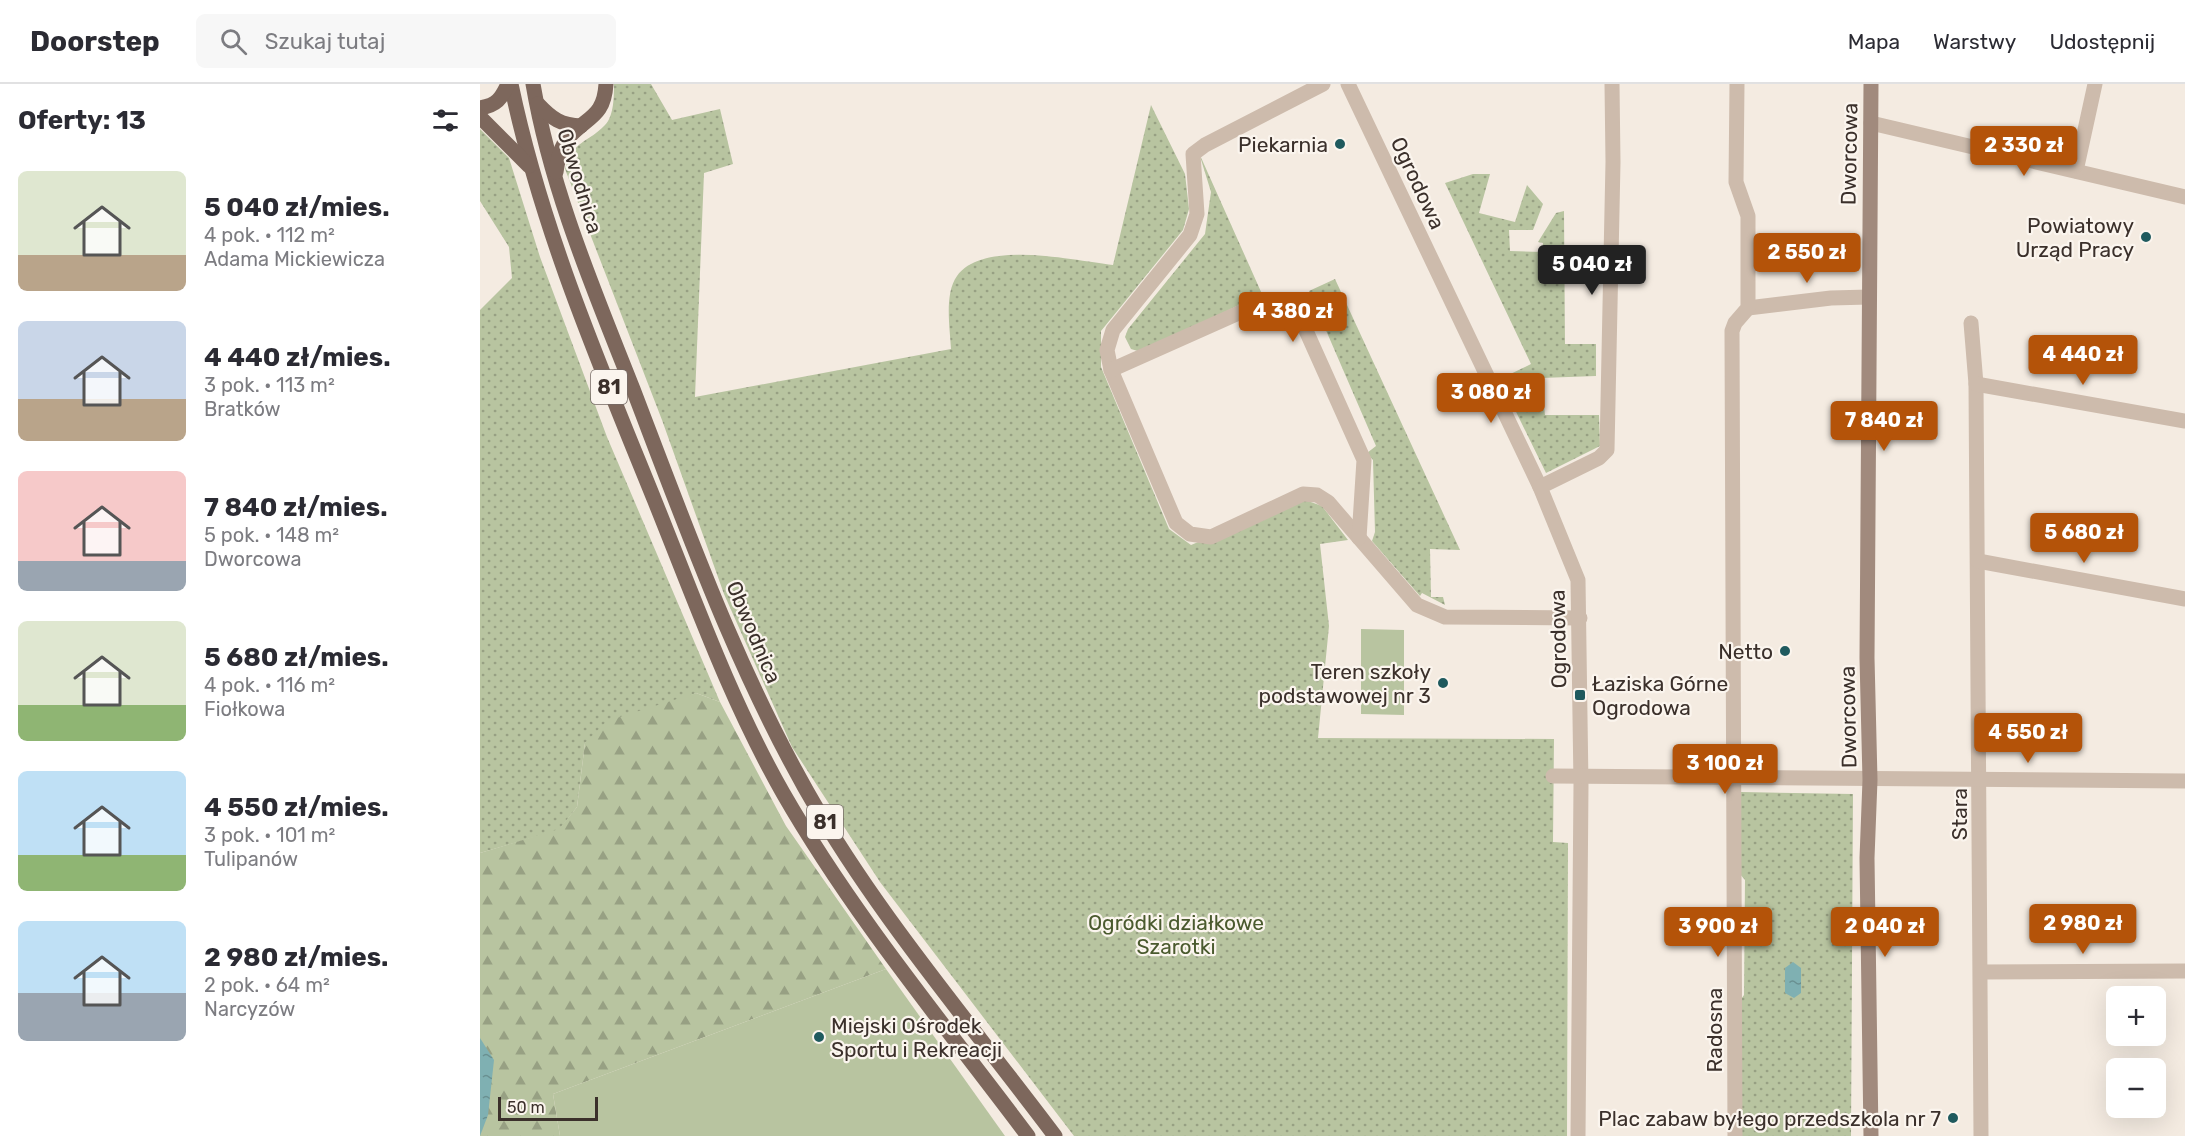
<!DOCTYPE html>
<html lang="pl">
<head>
<meta charset="utf-8">
<style>
	:root { --surface:#fff; --page:#f7f7f7; --text:#2b2b33; --muted:#7c7c81; --line:#e1e1e2; --accent:#b45309 }
	body { margin:0; font-family:Rubik,sans-serif; background:var(--page); color:var(--text); height:100vh; display:flex; flex-direction:column; font-size:22px; white-space:nowrap }
	* { box-sizing:border-box; margin:0 }
	p { font-size:20px; color:var(--muted) }
	.icon { flex:none; width:33px; height:33px; fill:none; stroke:currentColor; stroke-width:2; stroke-linecap:round; stroke-linejoin:round }
	.map { position:relative; flex:1; overflow:hidden }
	.sheet { display:flex; flex-direction:column; background:var(--surface); width:480px }
	.sheet>* { flex:none }
	.fabs { position:absolute; left:1626px; top:902px; display:grid; gap:12px }
	.fabs a { display:grid; place-items:center; width:60px; height:60px; border-radius:9px; background:var(--surface); box-shadow:0 6px 24px #0002; font-size:30px }
	.scale { position:absolute; left:18px; bottom:15px; width:100px; box-sizing:border-box; padding-left:6px; border:3px solid #3b302b; border-top:0; font-size:16px; line-height:21px; white-space:nowrap; color:#3b302b; -webkit-text-stroke:4px #fbf5ee; paint-order:stroke }
	.price { position:absolute; translate:-50% -51px; padding:0 14px; border-radius:6px; background:var(--accent); color:#fff; font-size:20px; line-height:39px; filter:drop-shadow(0 2px 3px #0008) }
	.price::after { content:''; position:absolute; left:50%; top:36px; width:18px; height:14px; margin-left:-9px; background:inherit; clip-path:polygon(0 0,100% 0,50% 100%) }
	.price.current { background:#222; color:#fff }
	ul { padding:0; list-style:none }
	li { display:flex; align-items:center; gap:18px; height:150px; padding:0 18px }
	li span { display:grid; place-items:center; flex:none; width:168px; height:120px; border-radius:9px; color:#555 }
	li>.icon { margin-inline-start:auto }
	span .icon { width:72px; height:72px; fill:#fffc; stroke-width:1 }
	li b { font-size:26px }
	h2 { display:flex; justify-content:space-between; align-items:center; height:72px; padding:0 18px; font-size:26px }
	header { display:flex; align-items:center; gap:36px; box-sizing:border-box; height:84px; padding:0 30px; background:var(--surface); border-bottom:2px solid var(--line) }
	header strong { font-size:28px }
	nav { display:flex; gap:33px; margin-inline-start:auto; font-size:21px }
	.search { width:420px; height:54px; background:var(--page); display:flex; align-items:center; gap:15px; box-sizing:border-box; padding:0 21px; border-radius:9px; color:var(--muted); font-size:22px }
	main { display:flex; flex:1; min-height:0 }
	.map>svg:first-child { display:block }
</style>
</head>
<body>
<header>
<strong>Doorstep</strong>
<div class="search"><svg class="icon" aria-label="search" viewBox="0 0 24 24"><circle cx="10" cy="10" r="6"/><path d="M15 15l6 6"/></svg>Szukaj tutaj</div>
<nav><a>Mapa</a><a>Warstwy</a><a>Udostępnij</a></nav>
</header>
<main>
<section class="sheet">
<h2>Oferty: 13<svg class="icon" aria-label="filters" viewBox="0 0 24 24"><path d="M4 7h16M4 17h16"/><circle cx="9" cy="7" r="2"/><circle cx="15" cy="17" r="2"/></svg></h2>
<ul>
<li><span style="background:linear-gradient(#dfe7d0 70%,#b9a48a 0)"><svg class="icon" aria-label="home" viewBox="0 0 24 24"><path d="M3 11l9-7 9 7M6 9v11h12V9"/></svg></span><div><b>5 040 zł/mies.</b><p>4 pok. · 112 m²</p><p>Adama Mickiewicza</p></div></li>
<li><span style="background:linear-gradient(#c9d6e8 65%,#b9a48a 0)"><svg class="icon" aria-label="home" viewBox="0 0 24 24"><path d="M3 11l9-7 9 7M6 9v11h12V9"/></svg></span><div><b>4 440 zł/mies.</b><p>3 pok. · 113 m²</p><p>Bratków</p></div></li>
<li><span style="background:linear-gradient(#f6c9c9 75%,#9aa5b1 0)"><svg class="icon" aria-label="home" viewBox="0 0 24 24"><path d="M3 11l9-7 9 7M6 9v11h12V9"/></svg></span><div><b>7 840 zł/mies.</b><p>5 pok. · 148 m²</p><p>Dworcowa</p></div></li>
<li><span style="background:linear-gradient(#dfe7d0 70%,#8fb573 0)"><svg class="icon" aria-label="home" viewBox="0 0 24 24"><path d="M3 11l9-7 9 7M6 9v11h12V9"/></svg></span><div><b>5 680 zł/mies.</b><p>4 pok. · 116 m²</p><p>Fiołkowa</p></div></li>
<li><span style="background:linear-gradient(#bfe0f5 70%,#8fb573 0)"><svg class="icon" aria-label="home" viewBox="0 0 24 24"><path d="M3 11l9-7 9 7M6 9v11h12V9"/></svg></span><div><b>4 550 zł/mies.</b><p>3 pok. · 101 m²</p><p>Tulipanów</p></div></li>
<li><span style="background:linear-gradient(#bfe0f5 60%,#9aa5b1 0)"><svg class="icon" aria-label="home" viewBox="0 0 24 24"><path d="M3 11l9-7 9 7M6 9v11h12V9"/></svg></span><div><b>2 980 zł/mies.</b><p>2 pok. · 64 m²</p><p>Narcyzów</p></div></li>
</ul>
</section>
<div class="map">
<svg width="1705" height="1052" viewBox="0 0 1705 1052">
	<defs>
		<pattern id="green-dots" width="8" height="8" patternUnits="userSpaceOnUse" patternTransform="scale(1.5)"><rect width="8" height="8" fill="#b8c4a0"/><path d="M2 2h.1M6 6h.1" fill="none" stroke="#97a083" stroke-width="1.8" stroke-linecap="round"/></pattern>
		<pattern id="forest-firs" width="22" height="20" patternUnits="userSpaceOnUse" patternTransform="scale(1.5)"><rect width="22" height="20" fill="#b8c4a0"/><path d="M5 1l3.5 6h-7zM16 11l3.5 6h-7z" fill="#97a083"/></pattern>
		<pattern id="water-ripples" width="26" height="14" patternUnits="userSpaceOnUse" patternTransform="scale(1.5)"><rect width="26" height="14" fill="#7fb0b2"/><path d="M2 4q2-2 4 0t4 0M15 11q2-2 4 0t4 0" fill="none" stroke="#699091"/></pattern>
	</defs>
	<rect width="100%" height="100%" fill="#f4ebe1"/>
	<!-- green -->
	<g fill="url(#green-dots)">
		<path d="M134,0H171L192,36L240,25L253,80L224,89L215,313L471,265C470,244 464,210 477,192C504,155 594,177 633,181L671,21L705,90L709,125L703,146L621,247V283L689,445L711,461L827,413L828,417L842,422L868,456L840,460L849,542L838,654L1074,655L1073,758L1088,759L1087,1052H594L400,798L312,663L244,510L182,336L85,85C94,55 107,60 125,41C134,32 134,12 134,0Z"/>
		<path d="M0,45L29,74L60,173L127,353L240,618L216,609L105,659L97,723L79,746L0,769V226L32,194L29,163L0,117Z"/>
		<path d="M719,69L782,210L661,268L651,265L645,253L648,245L725,150L731,108Z"/>
		<path d="M993,90H1010L999,129L1035,138L1047,101L1063,120L1053,146H1029L1030,167L1062,168L1063,159L1058,158L1076,129L1084,127L1085,260H1116V292L1061,294L1065,331H1119L1120,362L1066,389L1020,295L1051,280L965,99Z"/>
		<path d="M855,195L980,466L950,465L951,513H963L965,521L942,509L940,512L892,457L895,448L893,376L887,369L896,362L829,207Z"/>
		<path d="M1261,708L1373,710L1371,1052H1260L1259,918L1264,911L1265,796L1259,789Z"/>
	</g>
	<!-- forest -->
	<path fill="url(#forest-firs)" d="M216,609L240,618L306,742L406,885L73,1010L80,1052H0V769L79,745L97,723L105,659L127,637Z"/>
	<!-- pitch -->
	<g fill="#b8c4a0">
		<path d="M881,545L924,546V631L881,630Z"/>
		<path d="M406,885L525,1052H80L73,1010Z"/>
	</g>
	<!-- water -->
	<g fill="url(#water-ripples)">
		<path d="M1313,878L1321,884V909L1314,914L1305,909V884Z"/>
		<path d="M0,954L14,976L8,1031L0,1052Z"/>
	</g>
	<g fill="none" stroke-linecap="round" stroke-linejoin="round">
		<!-- street -->
		<g stroke="#cdbbac" stroke-width="15">
			<path d="M843,0L725,61L713,70L717,130L710,151L633,246L627,266L631,286L696,439L710,450L731,453L823,410L837,411L848,418L937,521L965,533L1100,534"/>
			<path d="M868,0L1060,403L1098,496L1101,701L1098,1052"/>
			<path d="M1391,39L1705,113"/>
			<path d="M1596,87L1615,0"/>
			<path d="M1268,224L1351,214L1389,213"/>
			<path d="M1491,239L1496,300L1501,1052"/>
			<path d="M631,286L788,216L808,217L819,231L884,376L879,454"/>
			<path d="M1496,300L1705,337"/>
			<path d="M1060,403L1119,374L1127,366L1133,78L1132,0"/>
			<path d="M1498,477L1705,515"/>
			<path d="M1073,692L1705,697"/>
			<path d="M1501,888L1705,887"/>
			<path d="M1255,1052L1252,247L1255,239L1268,224V132L1256,98L1257,0"/>
		</g>
		<!-- secondary -->
		<path stroke="#a18a7d" stroke-width="15" d="M1391,1052L1387,774L1390,696L1387,574L1391,0"/>
		<!-- primary -->
		<g stroke="#7d675c" stroke-width="15">
			<path d="M31,0C61,144 119,279 174,415C214,514 250,616 303,709C373,831 464,940 548,1052"/>
			<path d="M53,0C71,106 114,206 153,305C208,449 261,597 340,730C406,841 497,948 575,1052"/>
			<path d="M58,20C72,35 81,41 101,42"/>
			<path d="M0,24C17,21 21,15 28,0"/>
			<path d="M0,33L49,82"/>
			<path d="M76,88C78,75 80,63 89,53C108,32 124,33 126,0"/>
		</g>
	</g>
	<!-- markers -->
	<g fill="#1f5a5e" stroke="#fbf5ee" stroke-width="2">
		<circle cx="860" cy="60" r="6"/>
		<circle cx="1666" cy="153" r="6"/>
		<circle cx="1305" cy="567" r="6"/>
		<circle cx="963" cy="599" r="6"/>
		<rect x="1094" y="605" width="12" height="12" rx="3"/>
		<circle cx="339" cy="953" r="6"/>
		<circle cx="1473" cy="1034" r="6"/>
	</g>
	<g text-anchor="middle" dominant-baseline="central" stroke-width="4.5" stroke-linejoin="round" paint-order="stroke">
		<!-- shield labels -->
		<g fill="#fbf5ee" stroke="#756b66" stroke-width="1.5">
			<rect x="111" y="286" width="36" height="34" rx="4.5"/>
			<rect x="327" y="721" width="36" height="34" rx="4.5"/>
		</g>
		<g font-size="20" font-weight="bold" fill="#3b302b">
			<text x="129" y="303">81</text>
			<text x="345" y="738">81</text>
		</g>
		<!-- poi labels -->
		<g font-size="21" fill="#3b302b" stroke="#fbf5ee" text-anchor="end">
			<text x="848" y="60">Piekarnia</text>
			<text x="1654" y="141">Powiatowy<tspan x="1654" dy="24">Urząd Pracy</tspan></text>
			<text x="1293" y="567">Netto</text>
			<text x="951" y="587">Teren szkoły<tspan x="951" dy="24">podstawowej nr 3</tspan></text>
			<text x="1112" y="599" text-anchor="start">Łaziska Górne<tspan x="1112" dy="24">Ogrodowa</tspan></text>
			<text x="351" y="941" text-anchor="start">Miejski Ośrodek<tspan x="351" dy="24">Sportu i Rekreacji</tspan></text>
			<text x="1461" y="1034">Plac zabaw byłego przedszkola nr 7</text>
		</g>
		<!-- street labels -->
		<g font-size="21" fill="#3b302b" stroke="#fbf5ee">
			<text transform="translate(1369 70) rotate(-89)">Dworcowa</text>
			<text transform="translate(100 97) rotate(73)">Obwodnica</text>
			<text transform="translate(938 99) rotate(65)">Ogrodowa</text>
			<text transform="translate(274 548) rotate(67)">Obwodnica</text>
			<text transform="translate(1078 555) rotate(-91)">Ogrodowa</text>
			<text transform="translate(1368 633) rotate(-91)">Dworcowa</text>
			<text transform="translate(1479 730) rotate(-90)">Stara</text>
			<text transform="translate(1234 946) rotate(-90)">Radosna</text>
		</g>
		<!-- park labels -->
		<g font-size="21" fill="#4a5a2e" stroke="#fbf5ee">
			<text x="696" y="838">Ogródki działkowe<tspan x="696" dy="24">Szarotki</tspan></text>
		</g>
	</g>
</svg>
<div class="fabs">
<a>+</a>
<a>−</a>
</div>
<div class="scale">50 m</div>
<b class="price" style="left:1544px;top:93px">2 330 zł</b>
<b class="price" style="left:1327px;top:200px">2 550 zł</b>
<b class="price current" style="left:1112px;top:212px">5 040 zł</b>
<b class="price" style="left:813px;top:259px">4 380 zł</b>
<b class="price" style="left:1603px;top:302px">4 440 zł</b>
<b class="price" style="left:1011px;top:340px">3 080 zł</b>
<b class="price" style="left:1404px;top:368px">7 840 zł</b>
<b class="price" style="left:1604px;top:480px">5 680 zł</b>
<b class="price" style="left:1548px;top:680px">4 550 zł</b>
<b class="price" style="left:1245px;top:711px">3 100 zł</b>
<b class="price" style="left:1603px;top:871px">2 980 zł</b>
<b class="price" style="left:1238px;top:874px">3 900 zł</b>
<b class="price" style="left:1405px;top:874px">2 040 zł</b>
</div>
</main>
</body>
</html>
